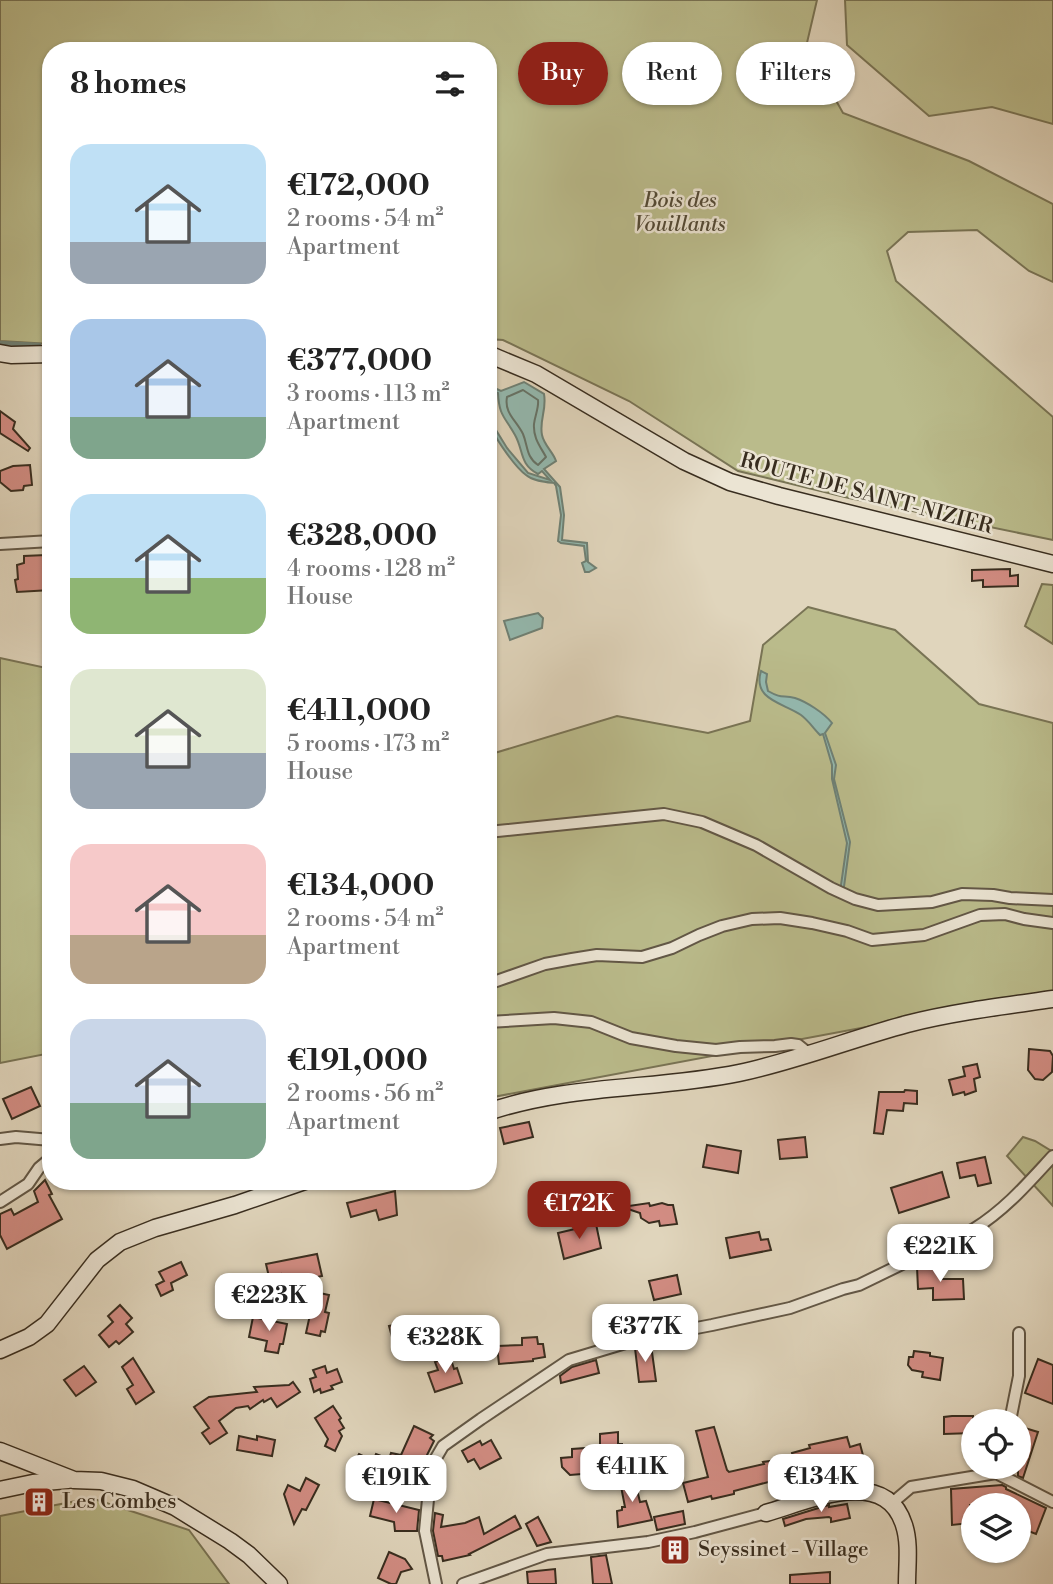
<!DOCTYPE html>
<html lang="en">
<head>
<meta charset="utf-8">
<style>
	:root { --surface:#fff; --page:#f6f6f6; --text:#222; --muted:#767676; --accent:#8f2418 }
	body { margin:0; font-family:"Libre Bodoni",serif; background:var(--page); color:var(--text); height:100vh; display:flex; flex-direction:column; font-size:26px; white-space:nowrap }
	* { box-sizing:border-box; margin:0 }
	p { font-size:23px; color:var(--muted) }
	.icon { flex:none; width:38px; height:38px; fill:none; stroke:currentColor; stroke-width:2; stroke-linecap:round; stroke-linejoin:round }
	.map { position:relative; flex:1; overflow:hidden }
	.side { position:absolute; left:42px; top:42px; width:455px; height:1148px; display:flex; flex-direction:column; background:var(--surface); border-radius:28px; box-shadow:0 2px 5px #0004 }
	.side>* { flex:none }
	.guide { position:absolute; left:518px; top:42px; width:429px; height:63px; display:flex; gap:14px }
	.controls { position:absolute; left:961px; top:1409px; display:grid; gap:14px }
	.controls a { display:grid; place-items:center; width:70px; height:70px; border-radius:50%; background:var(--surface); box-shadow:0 2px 5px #0004; font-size:35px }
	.price { position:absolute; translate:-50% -60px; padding:0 16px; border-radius:14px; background:#fff; color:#222; font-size:23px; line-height:46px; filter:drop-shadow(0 2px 4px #0008) }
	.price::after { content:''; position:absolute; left:50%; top:42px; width:21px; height:16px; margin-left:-10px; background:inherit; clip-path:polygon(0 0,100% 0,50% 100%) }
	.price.selected { background:var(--accent); color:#fff }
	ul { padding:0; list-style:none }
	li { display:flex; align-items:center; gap:21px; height:175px; padding:0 28px }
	li span { display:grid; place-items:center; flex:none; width:196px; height:140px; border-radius:21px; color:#555 }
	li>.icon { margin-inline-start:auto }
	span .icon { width:84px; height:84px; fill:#fffc; stroke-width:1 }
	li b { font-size:30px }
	h2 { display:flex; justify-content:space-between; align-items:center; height:84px; padding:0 28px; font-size:30px }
	.pill { padding:0 24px; border-radius:32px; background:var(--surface); box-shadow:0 2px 5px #0004; font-size:24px; line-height:63px }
	.pill.selected { background:var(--accent); color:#fff }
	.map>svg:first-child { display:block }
</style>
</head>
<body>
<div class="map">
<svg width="1053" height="1584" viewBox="0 0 1053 1584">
	<rect width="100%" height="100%" fill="#e0d5bc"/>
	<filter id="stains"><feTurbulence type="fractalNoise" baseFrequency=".00286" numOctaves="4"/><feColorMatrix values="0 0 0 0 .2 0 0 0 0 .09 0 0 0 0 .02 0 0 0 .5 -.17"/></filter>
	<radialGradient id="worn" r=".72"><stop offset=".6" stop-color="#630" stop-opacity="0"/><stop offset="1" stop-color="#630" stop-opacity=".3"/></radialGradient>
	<!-- green -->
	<g fill="#babb8b" stroke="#797455" stroke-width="2">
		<path d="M0,0H817L806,47L843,113L969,161L1053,204V282L1029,271L977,230L908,232L887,251L896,281L1053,417V540L849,498L738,471L629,401L503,340L488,339V51H51V344L0,341Z"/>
		<path d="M845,0H1053V124L992,107L929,116L847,45Z"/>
		<path d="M1042,584L1053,585V644L1025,626Z"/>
		<path d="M808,607L895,630L979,704L1053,723V992L488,1098V755L617,716L708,733L750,721L763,645Z"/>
		<path d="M0,658L51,669V1053L0,1063Z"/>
		<path d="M1023,1137L1035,1141L1053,1152V1206L1007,1156Z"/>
		<path d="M91,1498L189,1530L229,1584H0V1516Z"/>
	</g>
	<!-- water -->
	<g fill="#94b9af" stroke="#6f8175" stroke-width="2">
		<path d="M524,382L544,394C547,410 539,420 542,435C544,445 553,452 556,461L544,469L560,487L564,515L562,540L587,543L588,562L596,568L589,572H585L582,563L586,561L584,546L561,543L558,541L561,515L556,486L554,483C545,482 533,481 526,475C515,467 488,430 488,417L507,448L528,473L550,480L542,471L538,474C519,464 524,451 515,435C505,417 499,416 498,393L488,391V383L490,386L501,391Z"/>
		<path d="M538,613L543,618L542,628L510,640L504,621Z"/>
		<path d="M761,671L767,674L766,682L768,691C782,699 782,695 795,698C807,702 824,713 832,723L825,733L836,765L834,779L850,842L843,894L840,892L847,843L832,779V765L823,734L820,735C814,729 808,720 801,715C784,703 752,700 761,671Z"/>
	</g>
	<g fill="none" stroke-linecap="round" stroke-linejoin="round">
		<!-- shore -->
		<path stroke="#667367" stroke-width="2" d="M523,390L538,400C539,408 535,415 534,424C533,438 540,446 546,457L538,465C526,457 528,446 523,434C516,420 504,413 507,397Z"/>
		<!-- stream -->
		<path stroke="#6f8175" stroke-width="4.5" d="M0,343L39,345"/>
	</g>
	<!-- building -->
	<g fill="#d38d84" stroke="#382d1f" stroke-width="2">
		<path d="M0,411L15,422L13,429L30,448L28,451L0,433Z"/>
		<path d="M30,465L32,485L24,486L23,490L11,491L0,482V471L13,466Z"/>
		<path d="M46,555L48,567H51V590L17,592L15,580L18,579L17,565L24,563V556Z"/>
		<path d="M1010,569V576L1018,575V586L983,587V580L972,581V570Z"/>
		<path d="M1029,1049L1050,1051L1053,1056L1052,1072L1043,1080L1035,1079L1028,1070Z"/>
		<path d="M977,1064L980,1077L974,1079L976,1091L965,1095L964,1092L953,1095L949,1080L965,1076L963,1067Z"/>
		<path d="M31,1087L40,1106L12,1119L3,1099Z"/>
		<path d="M905,1090L917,1091V1104L904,1103L903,1111L887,1110L883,1134L874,1133L879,1092H904Z"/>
		<path d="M529,1122L533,1137L504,1144L500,1128Z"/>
		<path d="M805,1137L807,1157L780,1159L778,1140Z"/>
		<path d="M707,1145L741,1151L738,1173L703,1167Z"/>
		<path d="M985,1157L991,1183L978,1186L975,1175L960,1178L957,1163Z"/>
		<path d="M942,1172L949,1197L899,1213L891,1188Z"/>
		<path d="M45,1180L52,1194L49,1195L62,1219L7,1249L0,1235V1214L11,1209L14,1215L38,1202L34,1191Z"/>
		<path d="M395,1191L397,1215L379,1220L376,1210L351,1217L347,1203Z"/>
		<path d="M649,1203L650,1206L662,1203L668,1205H673L677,1224L660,1226L659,1221L649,1223L641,1218L640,1213L622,1207Z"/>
		<path d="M596,1224L601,1248L564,1259L558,1233Z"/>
		<path d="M759,1232L761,1240L768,1239L771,1250L730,1258L726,1238Z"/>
		<path d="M317,1254L322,1276L283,1284L281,1274L269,1277L266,1264Z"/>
		<path d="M181,1262L187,1275L171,1283L173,1290L161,1296L156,1285L164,1281L159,1272Z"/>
		<path d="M917,1267H942V1279H963L964,1299L933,1300V1288L918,1289Z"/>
		<path d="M677,1275L681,1294L654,1300L649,1281Z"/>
		<path d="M315,1292L329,1295L325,1312L329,1313L325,1332L321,1331L320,1336L306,1333Z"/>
		<path d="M120,1305L132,1318L126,1324L133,1332L119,1344L116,1341L109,1347L99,1335L113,1322L108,1316Z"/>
		<path d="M253,1317L287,1324L283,1344H280L278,1353L265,1351L267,1341L249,1337Z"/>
		<path d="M413,1320L420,1350L403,1354L398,1335L392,1337L389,1326Z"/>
		<path d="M537,1337L538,1344H543L545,1357L533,1359V1361L499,1364L497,1346L522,1345V1338Z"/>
		<path d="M651,1345L656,1381L639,1382L635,1348Z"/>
		<path d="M914,1351L930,1353V1356L943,1358L940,1380L922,1377L923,1372L912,1370L908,1365L909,1357H913Z"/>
		<path d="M450,1356L454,1369L457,1368L462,1383L435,1392L428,1373L438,1370L435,1362Z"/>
		<path d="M133,1358L154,1392L136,1404L127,1389L133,1385L122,1367Z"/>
		<path d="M1038,1359L1053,1365V1404L1025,1393Z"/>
		<path d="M596,1360L599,1373L561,1383L560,1376L572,1367Z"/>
		<path d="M84,1366L96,1382L76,1396L64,1380Z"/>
		<path d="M325,1366L327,1373L337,1369L342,1382L331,1386L333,1389L321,1393L320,1389L314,1392L310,1379L316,1377L313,1370Z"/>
		<path d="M293,1382L300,1392L277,1407L271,1398L264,1402L263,1400L250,1409L248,1406L236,1408L219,1421L227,1433L210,1444L202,1433L209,1428L194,1407L209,1397L257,1392L254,1387L289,1385Z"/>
		<path d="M333,1406L341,1418L339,1420L344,1428L339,1431L342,1436L335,1451L325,1446L328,1439L315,1418Z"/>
		<path d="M952,1416H973V1433L944,1434V1417Z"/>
		<path d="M414,1426L433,1435L430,1438L434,1441L419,1471L425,1472L420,1498L352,1466L359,1454L373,1461L376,1454L389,1459L391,1453L401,1455Z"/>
		<path d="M1018,1426L1038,1432L1023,1478L1018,1476Z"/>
		<path d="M714,1427L727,1470L729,1472L764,1464L763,1462L793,1458L792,1453L810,1448L809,1445L847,1437L850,1447L860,1444L864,1459L786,1483L790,1495L780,1498L776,1480L734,1491V1494L712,1499L711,1496L688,1502L683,1483L708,1477L696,1431Z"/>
		<path d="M618,1432V1444H622L621,1465L593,1463L594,1473L570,1475L562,1467L561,1458L572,1457V1449L600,1447V1434Z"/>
		<path d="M239,1436L257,1440V1436L275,1440L272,1456L237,1450Z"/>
		<path d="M491,1440L501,1458L480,1469L474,1459L468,1462L462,1451L480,1441L482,1445Z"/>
		<path d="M633,1473L640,1502L646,1501L652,1520L618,1527L617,1511L622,1510V1507H625L619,1476Z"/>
		<path d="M306,1478L319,1485L306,1510L302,1509L294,1524L284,1494L288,1485L300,1491Z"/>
		<path d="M1002,1485L1006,1487V1489L1046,1508L1036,1534L1018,1527V1505H970V1523L952,1525L951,1489Z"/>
		<path d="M374,1499L419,1510L417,1531H395L394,1522L370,1516Z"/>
		<path d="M847,1504L850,1518L831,1522V1518L829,1517L806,1519L785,1526L783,1519L825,1506L829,1505V1507Z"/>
		<path d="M683,1511L685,1524L657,1530L654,1517Z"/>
		<path d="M435,1513L443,1515L441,1527L465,1523L479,1517L484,1534L515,1516L521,1528L469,1554L470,1555L443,1561L442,1556H438L433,1531Z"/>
		<path d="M538,1517L551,1542L537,1546L526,1524Z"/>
		<path d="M389,1552L405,1559L412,1569L401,1572L396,1584H391L378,1578Z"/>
		<path d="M606,1555L612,1584H593L591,1557Z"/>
		<path d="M555,1569L556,1584H528L527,1572Z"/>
		<path d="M830,1572V1584H790V1575Z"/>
	</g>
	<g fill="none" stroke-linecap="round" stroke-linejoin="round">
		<!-- street casing -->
		<g stroke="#625746" stroke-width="14">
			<g id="street">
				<path d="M51,379V383"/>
				<path d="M0,544L51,541"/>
				<path d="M488,832L664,814L702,822L756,845L831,888L855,899L878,905L932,902L962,894L993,895L1010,898L1053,900"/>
				<path d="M488,984L545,964L572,959L597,955L642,957L672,948L699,935L722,926L752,919L780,918L812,923L847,931L872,940L924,935L980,915L1005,914L1024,919L1053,923"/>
				<path d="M488,1022L554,1018L591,1022L631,1038L676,1046L716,1050L740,1047L775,1046L791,1044L798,1045L808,1053"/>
				<path d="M0,1139L16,1137L51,1140"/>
				<path d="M0,1202L28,1184L39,1168L51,1158"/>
				<path d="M1010,1421L1019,1376V1333"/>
				<path d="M891,1504L911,1487L996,1473L1053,1502"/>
				<path d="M436,1584L425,1531L429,1489L436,1458L443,1446L481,1419L569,1360L639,1339L712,1325L790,1308L843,1289L859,1285L974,1229C1006,1209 1028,1183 1053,1156"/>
				<path d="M463,1584L547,1554L648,1542L695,1532L766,1513"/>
			</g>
		</g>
		<!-- secondary casing -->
		<g stroke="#382d1f" stroke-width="19">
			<g id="secondary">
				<path d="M0,353L11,355L51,354"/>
				<path d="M488,354L536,374L684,461L730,482L779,496L1053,564"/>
				<path d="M488,1112C569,1084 656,1090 739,1073C796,1061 851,1039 907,1024C954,1012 1004,1006 1053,999"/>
				<path d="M0,1350L29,1337L47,1324L97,1260L120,1242L155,1228L235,1205L305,1181"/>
				<path d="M0,1451L74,1480L101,1481L133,1489L175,1507L230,1541L249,1555L279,1584"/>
				<path d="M0,1490L33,1483L68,1480"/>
				<path d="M766,1513C806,1502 885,1464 904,1525C910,1543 907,1565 907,1584"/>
			</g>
		</g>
		<!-- street -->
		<use href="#street" stroke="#ebe4d3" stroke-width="10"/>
		<!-- secondary -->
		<use href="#secondary" stroke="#ebe4d3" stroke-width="16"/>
	</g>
	<!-- icons -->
	<defs>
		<g id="building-square" transform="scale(1.575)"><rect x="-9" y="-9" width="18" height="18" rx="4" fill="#8f2418" stroke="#ebe4d3"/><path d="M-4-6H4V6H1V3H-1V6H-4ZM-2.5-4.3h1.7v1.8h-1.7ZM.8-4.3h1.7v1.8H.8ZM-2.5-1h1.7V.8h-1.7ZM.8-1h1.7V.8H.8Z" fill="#fff"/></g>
	</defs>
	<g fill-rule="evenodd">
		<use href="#building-square" x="39" y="1502"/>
		<use href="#building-square" x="675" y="1550"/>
	</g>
	<g text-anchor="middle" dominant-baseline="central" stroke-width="5" stroke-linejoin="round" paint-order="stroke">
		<!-- park labels -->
		<g font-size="21" font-style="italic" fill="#524935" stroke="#ebe4d3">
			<text x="680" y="201">Bois des<tspan x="680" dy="24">Vouillants</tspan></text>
		</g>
		<!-- street labels -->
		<g font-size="21" fill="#382d1f" stroke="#ebe4d3">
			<text transform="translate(866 494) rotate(15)">ROUTE DE SAINT-NIZIER</text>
		</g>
		<!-- poi labels -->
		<g font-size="21" fill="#382d1f" stroke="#ebe4d3" text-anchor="start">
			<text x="62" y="1502">Les Combes</text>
			<text x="698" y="1550">Seyssinet - Village</text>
		</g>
	</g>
	<rect width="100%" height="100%" filter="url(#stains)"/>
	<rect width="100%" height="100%" fill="url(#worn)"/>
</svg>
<div class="controls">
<a><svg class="icon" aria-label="locate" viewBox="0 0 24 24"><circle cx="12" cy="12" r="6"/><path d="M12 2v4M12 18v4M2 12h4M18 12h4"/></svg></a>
<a><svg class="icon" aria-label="layers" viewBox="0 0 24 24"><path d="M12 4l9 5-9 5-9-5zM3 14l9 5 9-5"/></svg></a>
</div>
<b class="price selected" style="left:579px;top:1241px">€172K</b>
<b class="price" style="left:940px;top:1284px">€221K</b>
<b class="price" style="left:269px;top:1333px">€223K</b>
<b class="price" style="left:645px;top:1364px">€377K</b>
<b class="price" style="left:445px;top:1375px">€328K</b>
<b class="price" style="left:632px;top:1504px">€411K</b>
<b class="price" style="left:821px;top:1514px">€134K</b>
<b class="price" style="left:396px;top:1515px">€191K</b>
<div class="guide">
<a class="pill selected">Buy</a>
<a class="pill">Rent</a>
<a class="pill">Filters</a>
</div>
<section class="side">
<h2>8 homes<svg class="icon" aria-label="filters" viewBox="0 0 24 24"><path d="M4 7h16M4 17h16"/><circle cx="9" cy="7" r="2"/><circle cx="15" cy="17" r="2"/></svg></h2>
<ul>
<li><span style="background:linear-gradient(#bfe0f5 70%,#9aa5b1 0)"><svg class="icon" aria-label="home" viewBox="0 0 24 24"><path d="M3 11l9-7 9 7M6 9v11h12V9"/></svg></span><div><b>€172,000</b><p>2 rooms · 54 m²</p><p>Apartment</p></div></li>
<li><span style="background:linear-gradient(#a9c7e8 70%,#7fa58c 0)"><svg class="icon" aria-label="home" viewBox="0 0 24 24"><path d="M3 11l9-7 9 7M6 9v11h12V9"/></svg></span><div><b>€377,000</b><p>3 rooms · 113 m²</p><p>Apartment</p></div></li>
<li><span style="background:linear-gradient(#bfe0f5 60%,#8fb573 0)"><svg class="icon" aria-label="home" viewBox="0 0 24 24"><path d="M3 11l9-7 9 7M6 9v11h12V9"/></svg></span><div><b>€328,000</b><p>4 rooms · 128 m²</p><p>House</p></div></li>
<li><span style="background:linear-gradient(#dfe7d0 60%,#9aa5b1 0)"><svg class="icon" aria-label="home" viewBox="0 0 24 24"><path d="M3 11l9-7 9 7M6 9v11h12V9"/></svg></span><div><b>€411,000</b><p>5 rooms · 173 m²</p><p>House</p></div></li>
<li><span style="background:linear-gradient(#f6c9c9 65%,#b9a48a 0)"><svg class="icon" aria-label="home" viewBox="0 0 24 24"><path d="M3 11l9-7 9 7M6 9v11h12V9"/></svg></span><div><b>€134,000</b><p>2 rooms · 54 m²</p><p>Apartment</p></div></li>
<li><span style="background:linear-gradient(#c9d6e8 60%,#7fa58c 0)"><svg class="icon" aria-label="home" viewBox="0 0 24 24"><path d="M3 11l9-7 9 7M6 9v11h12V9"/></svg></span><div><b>€191,000</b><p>2 rooms · 56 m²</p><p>Apartment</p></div></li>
</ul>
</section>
</div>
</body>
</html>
